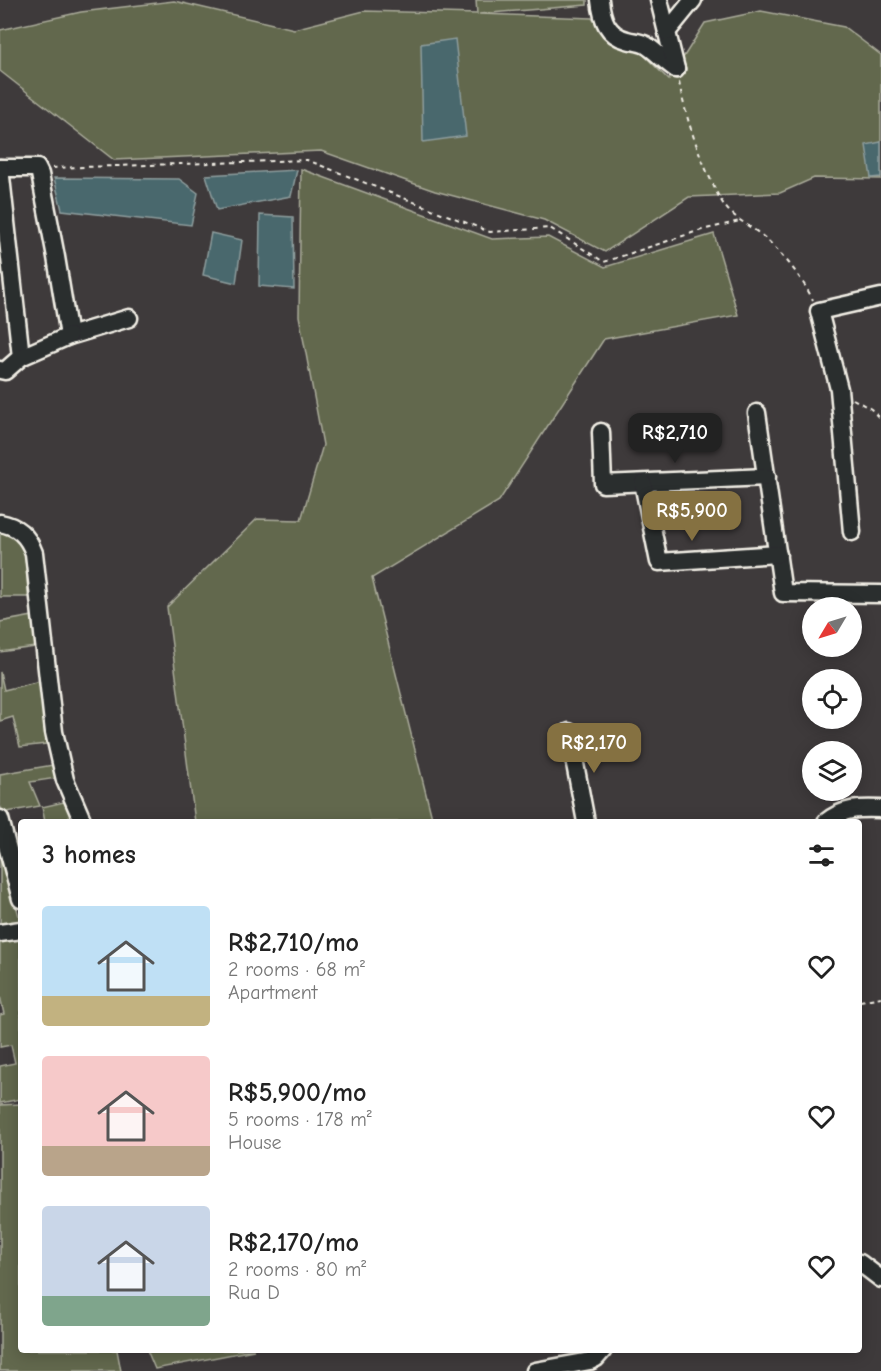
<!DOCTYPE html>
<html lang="en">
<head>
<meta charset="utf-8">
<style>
	:root { --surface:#fff; --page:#f2f2f2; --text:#222; --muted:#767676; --accent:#857141 }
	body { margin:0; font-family:"Comic Neue",sans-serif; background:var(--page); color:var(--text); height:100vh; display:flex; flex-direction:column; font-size:22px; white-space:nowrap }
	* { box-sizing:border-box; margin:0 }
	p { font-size:20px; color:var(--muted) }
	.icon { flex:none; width:33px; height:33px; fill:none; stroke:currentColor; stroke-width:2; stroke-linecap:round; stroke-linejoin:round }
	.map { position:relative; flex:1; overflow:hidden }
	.sheet { position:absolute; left:18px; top:819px; width:844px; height:534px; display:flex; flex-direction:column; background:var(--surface); border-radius:6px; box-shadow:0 3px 15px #0003 }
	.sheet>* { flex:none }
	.needle { width:39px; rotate:232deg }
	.controls { position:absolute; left:802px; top:597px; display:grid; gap:12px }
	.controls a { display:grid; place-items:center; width:60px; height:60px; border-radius:50%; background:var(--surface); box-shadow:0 3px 15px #0003; font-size:30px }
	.price { position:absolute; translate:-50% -51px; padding:0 14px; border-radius:12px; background:var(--accent); color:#fff; font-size:20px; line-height:39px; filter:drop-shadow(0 2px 3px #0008) }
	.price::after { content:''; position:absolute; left:50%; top:36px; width:18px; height:14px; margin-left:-9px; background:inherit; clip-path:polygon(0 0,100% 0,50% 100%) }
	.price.selected { background:#222; color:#fff }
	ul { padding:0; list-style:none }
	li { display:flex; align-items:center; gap:18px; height:150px; padding:0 24px }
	li span { display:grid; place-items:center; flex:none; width:168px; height:120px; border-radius:6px; color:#555 }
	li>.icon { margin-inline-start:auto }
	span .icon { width:72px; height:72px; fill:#fffc; stroke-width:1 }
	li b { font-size:26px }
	h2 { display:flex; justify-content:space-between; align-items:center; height:72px; padding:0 24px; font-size:26px }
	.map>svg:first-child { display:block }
</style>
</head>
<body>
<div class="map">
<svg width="881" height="1371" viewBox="0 0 881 1371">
	<rect width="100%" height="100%" fill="#3e3a3b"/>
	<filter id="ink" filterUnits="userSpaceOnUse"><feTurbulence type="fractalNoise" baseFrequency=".0167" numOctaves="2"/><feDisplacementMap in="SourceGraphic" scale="12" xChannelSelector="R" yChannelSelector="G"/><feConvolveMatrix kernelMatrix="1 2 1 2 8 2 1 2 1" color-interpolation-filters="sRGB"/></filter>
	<g filter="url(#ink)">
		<!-- green -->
		<g fill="#62684e" stroke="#abac9b" stroke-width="1.5">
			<path d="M476,0H587V5L479,14L592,18L609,42L640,51L669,80L705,23L761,11L844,27L881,55V179L814,178L780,193L689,197L605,252L544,220L435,191L321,151L114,160L0,71V30L81,12L174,1L294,29L364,11L477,14Z"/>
			<path d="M301,169L492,239L548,237L605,267L714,234L738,315L604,339L499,501L372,578L433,822H195L167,607L257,519L301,520L323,445L299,316Z"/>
			<path d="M0,532H16L26,550L28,597H0Z"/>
			<path d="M33,616L35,647L0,652V622Z"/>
			<path d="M0,672L4,690L40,681L46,744L20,747L13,717L0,721Z"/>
			<path d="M53,765L57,778L30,782L40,806L2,813L0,804V774Z"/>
			<path d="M68,801L78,822H45L42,807Z"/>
			<path d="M0,849L21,923L0,928Z"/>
			<path d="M21,937V1099L0,1103V1066L15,1063L11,1045L0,1047V1015L4,1014L0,996V941Z"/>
			<path d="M21,1104V1350H117L121,1371H0V1105Z"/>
			<path d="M147,1350H254L155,1369Z"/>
		</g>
		<!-- water -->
		<g fill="#4a676d" stroke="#8e9e9e" stroke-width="1.5">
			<path d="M455,39L466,136L423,142L421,44Z"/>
			<path d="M881,142V177L871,178L866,145Z"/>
			<path d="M297,170L291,196L217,210L206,175Z"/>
			<path d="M54,178L179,179L198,193L191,225L62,210Z"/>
			<path d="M260,215L293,217L294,289L259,286Z"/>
			<path d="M211,233L242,240L236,283L203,275Z"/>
		</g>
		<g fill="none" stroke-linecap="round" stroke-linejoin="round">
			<!-- minor casing -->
			<g stroke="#f4f1e8" stroke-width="21">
				<g id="minor">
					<path d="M600,0C602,19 607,35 627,40C634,42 640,42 646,45C657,52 665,62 676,69"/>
					<path d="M659,0L676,69"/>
					<path d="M667,32L693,0"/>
					<path d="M0,168H37L40,174L56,257L69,336L129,318"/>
					<path d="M0,168L21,357"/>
					<path d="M0,370L5,371L21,357L69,336"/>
					<path d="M757,413L783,593L881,594"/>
					<path d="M601,432L603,484L767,477"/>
					<path d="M643,483L659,562L778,554"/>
					<path d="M0,523C18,526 28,536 34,553L54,732L65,780L83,822"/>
					<path d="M852,532L839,389L819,311L881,297"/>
					<path d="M569,732L586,822"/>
					<path d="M0,819L21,899"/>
					<path d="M826,822C843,808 860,808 881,809"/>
					<path d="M0,933L21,930"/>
					<path d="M860,1263L881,1279"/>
					<path d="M535,1371L590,1361L596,1358L603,1350"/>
				</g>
			</g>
			<!-- path -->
			<g stroke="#f4f1e8" stroke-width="2" stroke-dasharray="4.5 4.5" stroke-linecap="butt">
				<path d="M679,82C685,114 695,144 708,174C714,186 719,200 728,210C739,221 753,228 765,238C784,255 802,278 813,300"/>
				<path d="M52,168L307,160L490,232L550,228L604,262L698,231L740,221"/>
				<path d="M853,399L871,409L881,420"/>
				<path d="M860,1001L881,997"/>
			</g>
			<!-- minor -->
			<use href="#minor" stroke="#2a2d2e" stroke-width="16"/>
		</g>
	</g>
</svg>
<div class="controls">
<a><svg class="needle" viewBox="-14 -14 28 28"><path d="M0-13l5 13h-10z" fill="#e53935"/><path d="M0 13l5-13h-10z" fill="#767676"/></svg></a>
<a><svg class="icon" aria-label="locate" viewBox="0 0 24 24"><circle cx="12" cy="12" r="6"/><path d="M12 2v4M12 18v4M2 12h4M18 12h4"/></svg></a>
<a><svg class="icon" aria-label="layers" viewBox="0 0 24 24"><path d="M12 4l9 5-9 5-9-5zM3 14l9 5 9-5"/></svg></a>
</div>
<b class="price selected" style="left:675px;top:464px">R$2,710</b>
<b class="price" style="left:692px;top:542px">R$5,900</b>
<b class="price" style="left:594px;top:774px">R$2,170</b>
<section class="sheet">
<h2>3 homes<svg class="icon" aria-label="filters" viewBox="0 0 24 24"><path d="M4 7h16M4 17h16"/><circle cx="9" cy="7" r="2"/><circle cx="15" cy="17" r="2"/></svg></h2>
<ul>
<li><span style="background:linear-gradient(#bfe0f5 75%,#c2b280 0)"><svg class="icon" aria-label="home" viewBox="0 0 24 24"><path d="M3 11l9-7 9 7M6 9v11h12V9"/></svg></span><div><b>R$2,710/mo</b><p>2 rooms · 68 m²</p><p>Apartment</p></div><svg class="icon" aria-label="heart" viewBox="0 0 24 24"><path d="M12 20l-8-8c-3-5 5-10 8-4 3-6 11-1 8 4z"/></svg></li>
<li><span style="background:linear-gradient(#f6c9c9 75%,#b9a48a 0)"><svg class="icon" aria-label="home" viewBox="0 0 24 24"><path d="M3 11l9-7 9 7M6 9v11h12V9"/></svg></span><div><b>R$5,900/mo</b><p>5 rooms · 178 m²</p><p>House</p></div><svg class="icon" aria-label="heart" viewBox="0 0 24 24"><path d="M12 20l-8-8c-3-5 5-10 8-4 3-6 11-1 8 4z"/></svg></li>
<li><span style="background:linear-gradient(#c9d6e8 75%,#7fa58c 0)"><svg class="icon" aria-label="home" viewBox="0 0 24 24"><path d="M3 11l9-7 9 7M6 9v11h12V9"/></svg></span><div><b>R$2,170/mo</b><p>2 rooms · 80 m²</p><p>Rua D</p></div><svg class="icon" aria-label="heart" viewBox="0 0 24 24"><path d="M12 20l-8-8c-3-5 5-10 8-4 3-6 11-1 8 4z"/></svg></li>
</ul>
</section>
</div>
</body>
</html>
